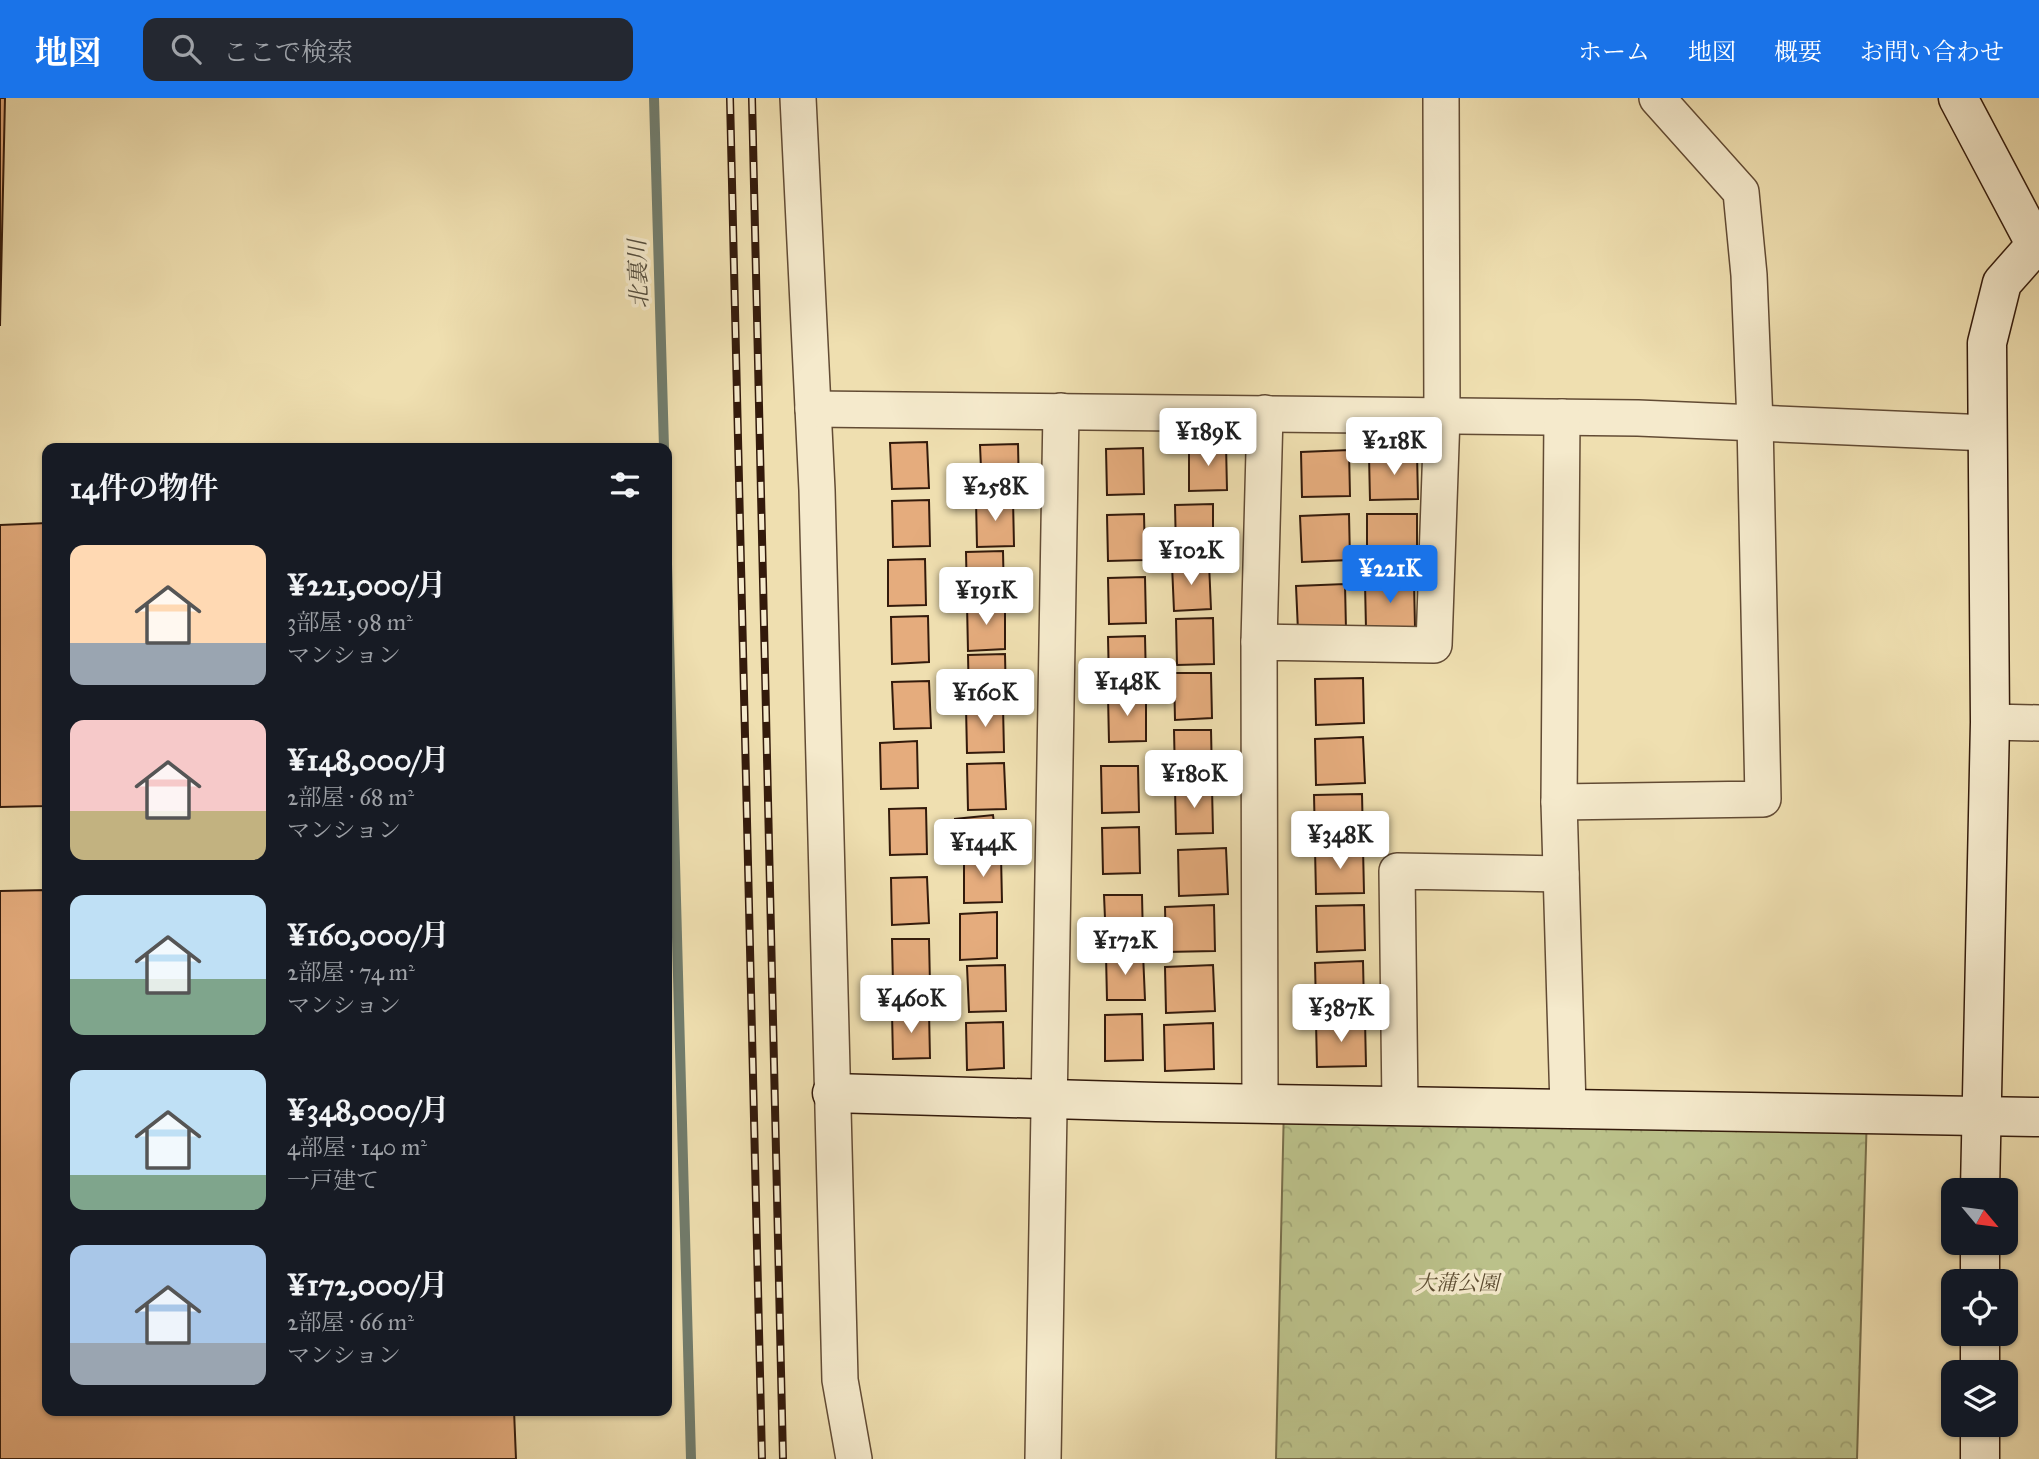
<!DOCTYPE html>
<html lang="ja">
<head>
<meta charset="utf-8">
<style>
	:root { --surface:#171b24; --page:#242831; --text:#f1f3f6; --muted:#9ea1a6; --accent:#1a73e8 }
	body { margin:0; font-family:"IM FELL Great Primer","Noto Serif JP",serif; background:var(--page); color:var(--text); height:100vh; display:flex; flex-direction:column; font-size:26px; white-space:nowrap }
	* { box-sizing:border-box; margin:0 }
	p { font-size:23px; color:var(--muted) }
	.icon { flex:none; width:38px; height:38px; fill:none; stroke:currentColor; stroke-width:2; stroke-linecap:round; stroke-linejoin:round }
	.map { position:relative; flex:1; overflow:hidden }
	.side { position:absolute; left:42px; top:345px; width:630px; height:973px; display:flex; flex-direction:column; background:var(--surface); border-radius:14px; box-shadow:0 2px 5px #0004 }
	.side>* { flex:none }
	.needle { width:46px; rotate:119deg }
	.buttons { position:absolute; left:1941px; top:1080px; display:grid; gap:14px }
	.buttons a { display:grid; place-items:center; width:77px; height:77px; border-radius:14px; background:var(--surface); box-shadow:0 2px 5px #0004; font-size:35px }
	.price { position:absolute; translate:-50% -60px; padding:0 16px; border-radius:7px; background:#fff; color:#222; font-size:23px; line-height:46px; filter:drop-shadow(0 2px 4px #0008) }
	.price::after { content:''; position:absolute; left:50%; top:42px; width:21px; height:16px; margin-left:-10px; background:inherit; clip-path:polygon(0 0,100% 0,50% 100%) }
	.price.current { background:var(--accent); color:#fff }
	ul { padding:0; list-style:none }
	li { display:flex; align-items:center; gap:21px; height:175px; padding:0 28px }
	li span { display:grid; place-items:center; flex:none; width:196px; height:140px; border-radius:14px; color:#555 }
	li>.icon { margin-inline-start:auto }
	span .icon { width:84px; height:84px; fill:#fffc; stroke-width:1 }
	li b { font-size:30px }
	h2 { display:flex; justify-content:space-between; align-items:center; height:84px; padding:0 28px; font-size:30px }
	header { display:flex; align-items:center; gap:42px; box-sizing:border-box; height:98px; padding:0 35px; background:var(--accent); color:#fff }
	header strong { font-size:33px }
	nav { display:flex; gap:38px; margin-inline-start:auto; font-size:24px }
	.search { width:490px; height:63px; background:var(--page); display:flex; align-items:center; gap:18px; box-sizing:border-box; padding:0 24px; border-radius:14px; color:var(--muted); font-size:26px }
	.map>svg:first-child { display:block }
</style>
</head>
<body>
<header>
<strong>地図</strong>
<div class="search"><svg class="icon" aria-label="search" viewBox="0 0 24 24"><circle cx="10" cy="10" r="6"/><path d="M15 15l6 6"/></svg>ここで検索</div>
<nav><a>ホーム</a><a>地図</a><a>概要</a><a>お問い合わせ</a></nav>
</header>
<div class="map">
<svg width="2039" height="1361" viewBox="0 0 2039 1361">
	<defs>
		<pattern id="park-crowns" width="20" height="18" patternUnits="userSpaceOnUse" patternTransform="scale(1.75)"><rect width="20" height="18" fill="#bbc18a"/><path d="M2 6a3 3 0 1 1 6 0M12 15a3 3 0 1 1 6 0" fill="none" stroke="#a1a576"/></pattern>
	</defs>
	<rect width="100%" height="100%" fill="#efdfb0"/>
	<filter id="stains"><feTurbulence type="fractalNoise" baseFrequency=".00286" numOctaves="4"/><feColorMatrix values="0 0 0 0 .2 0 0 0 0 .09 0 0 0 0 .02 0 0 0 .5 -.17"/></filter>
	<radialGradient id="worn" r=".72"><stop offset=".6" stop-color="#630" stop-opacity="0"/><stop offset="1" stop-color="#630" stop-opacity=".3"/></radialGradient>
	<!-- park -->
	<path fill="url(#park-crowns)" stroke="#776e4a" stroke-width="2" d="M1284,1006L1867,1014L1857,1361H1276Z"/>
	<g fill="none" stroke-linecap="round" stroke-linejoin="round">
		<!-- stream -->
		<g stroke="#717c6c" stroke-width="10">
			<path d="M654,0L664,350"/>
			<path d="M667,466L691,1361"/>
		</g>
	</g>
	<!-- building -->
	<g fill="#e5ac7d" stroke="#331a0b" stroke-width="2">
		<path d="M0,0H5L0,228Z"/>
		<path d="M927,344L929,390L892,391L890,345Z"/>
		<path d="M1018,346L1019,393L982,394L980,347Z"/>
		<path d="M1226,346L1227,392L1189,393V347Z"/>
		<path d="M1143,350L1144,396L1107,397L1106,351Z"/>
		<path d="M1349,352L1350,398L1302,399L1301,354Z"/>
		<path d="M1417,355L1418,401L1370,402L1369,357Z"/>
		<path d="M1013,401L1014,448L977,449L976,402Z"/>
		<path d="M929,402L930,448L893,449L892,403Z"/>
		<path d="M1213,406V452L1176,453L1175,407Z"/>
		<path d="M1144,416L1145,462L1108,463L1107,417Z"/>
		<path d="M1349,416L1350,462L1302,464L1300,418Z"/>
		<path d="M1367,416H1417V453H1395L1396,465H1367Z"/>
		<path d="M47,425V708L0,709V427Z"/>
		<path d="M1003,453L1004,500L967,501L966,454Z"/>
		<path d="M925,461L926,507L888,508V462Z"/>
		<path d="M1209,465L1211,511L1174,513L1172,467Z"/>
		<path d="M1145,479L1146,525L1109,526L1108,480Z"/>
		<path d="M1414,484L1415,529L1366,531L1365,485Z"/>
		<path d="M1345,486L1346,532L1298,533L1296,488Z"/>
		<path d="M1005,505V551L968,553L967,506Z"/>
		<path d="M928,518L929,564L892,566L891,519Z"/>
		<path d="M1213,520L1214,566L1177,567L1176,521Z"/>
		<path d="M1145,538L1146,584L1109,585L1108,539Z"/>
		<path d="M1005,556L1006,603L969,604L968,557Z"/>
		<path d="M1174,575H1211L1212,620L1175,622Z"/>
		<path d="M1363,580L1364,625L1316,627L1315,581Z"/>
		<path d="M929,583L931,630L894,631L892,584Z"/>
		<path d="M1146,597V643L1109,644L1108,598Z"/>
		<path d="M1003,608L1004,654L967,655L966,609Z"/>
		<path d="M1174,632H1211L1212,678L1175,679Z"/>
		<path d="M1363,639L1365,685L1316,687L1315,641Z"/>
		<path d="M917,643L918,690L881,691L880,645Z"/>
		<path d="M1004,665L1006,711L968,712L967,666Z"/>
		<path d="M1101,668H1138L1139,714L1102,715Z"/>
		<path d="M1212,689L1213,735L1176,736L1175,690Z"/>
		<path d="M1362,696L1363,742L1315,743L1314,697Z"/>
		<path d="M926,710L927,756L890,757L889,711Z"/>
		<path d="M993,717L997,750L958,754L955,721Z"/>
		<path d="M1139,729L1140,775L1103,776L1102,730Z"/>
		<path d="M1363,749L1364,795L1316,796L1315,751Z"/>
		<path d="M1226,750L1228,796L1179,798L1178,752Z"/>
		<path d="M1001,757L1002,804L964,805V758Z"/>
		<path d="M927,779L929,825L892,827L891,780Z"/>
		<path d="M47,792V1312H514L516,1361H0V793Z"/>
		<path d="M1104,797H1142L1143,842L1106,844Z"/>
		<path d="M1214,807L1215,853L1166,854L1165,809Z"/>
		<path d="M1364,807L1365,852L1317,854L1316,808Z"/>
		<path d="M997,814V860L960,862V816Z"/>
		<path d="M892,841H929L930,887L893,888Z"/>
		<path d="M1143,855L1145,902H1107L1106,857Z"/>
		<path d="M1363,863L1364,909L1316,910L1315,865Z"/>
		<path d="M1005,867L1006,913L969,914L967,868Z"/>
		<path d="M1213,867L1215,913L1166,915L1165,869Z"/>
		<path d="M929,913L930,960L893,961L892,914Z"/>
		<path d="M1142,916L1143,962L1105,963V917Z"/>
		<path d="M1365,922L1366,968L1317,969L1316,924Z"/>
		<path d="M1003,924L1004,970L967,972L966,925Z"/>
		<path d="M1213,925L1214,971L1165,973L1164,927Z"/>
	</g>
	<g fill="none" stroke-linecap="round" stroke-linejoin="round">
		<!-- street casing -->
		<g stroke="#624b34" stroke-width="38">
			<g id="street">
				<path d="M798,0L817,392L840,1282L854,1361"/>
				<path d="M813,311L1638,320L1988,335"/>
				<path d="M1259,544L1265,315"/>
				<path d="M1990,624L2039,625"/>
				<path d="M1559,704L1562,319"/>
				<path d="M1260,1006L1259,544L1434,547L1442,318L1441,0"/>
				<path d="M1400,1007L1397,773L1561,776"/>
				<path d="M1568,1009L1559,704L1763,701L1755,324L1749,177L1741,94L1657,0"/>
				<path d="M1043,1361L1061,313"/>
			</g>
		</g>
		<!-- secondary casing -->
		<g stroke="#331a0b" stroke-width="41">
			<g id="secondary">
				<path d="M1958,0L2039,153"/>
				<path d="M832,995L1156,1004L2039,1019"/>
				<path d="M1980,1092L1990,624L1987,245L2002,185L2039,143"/>
				<path d="M1980,1183V1144"/>
				<path d="M1980,1274V1236"/>
				<path d="M1980,1361V1326"/>
			</g>
		</g>
		<!-- street -->
		<use href="#street" stroke="#f5eacc" stroke-width="35"/>
		<!-- secondary -->
		<use href="#secondary" stroke="#f5eacc" stroke-width="38"/>
		<!-- rail casing -->
		<g stroke="#331a0b" stroke-width="8">
			<g id="rail">
				<path d="M730,0L762,1361"/>
				<path d="M752,0L783,1361"/>
			</g>
		</g>
		<!-- rail -->
		<use href="#rail" stroke="#f5eacc" stroke-width="5" stroke-dasharray="16" stroke-linecap="butt"/>
	</g>
	<g text-anchor="middle" dominant-baseline="central" stroke-width="7" stroke-linejoin="round" paint-order="stroke">
		<!-- park labels -->
		<g font-size="21" font-style="italic" fill="#5c4c31" stroke="#f5eacc">
			<text x="1457" y="1185">大蒲公園</text>
		</g>
		<!-- water labels -->
		<g font-size="23" font-style="italic" fill="#524b3b" stroke="#f5eacc">
			<text transform="translate(638 176) rotate(-92)">北裏川</text>
		</g>
	</g>
	<rect width="100%" height="100%" filter="url(#stains)"/>
	<rect width="100%" height="100%" fill="url(#worn)"/>
</svg>
<div class="buttons">
<a><svg class="needle" viewBox="-14 -14 28 28"><path d="M0-13l5 13h-10z" fill="#e53935"/><path d="M0 13l5-13h-10z" fill="#9ea1a6"/></svg></a>
<a><svg class="icon" aria-label="locate" viewBox="0 0 24 24"><circle cx="12" cy="12" r="6"/><path d="M12 2v4M12 18v4M2 12h4M18 12h4"/></svg></a>
<a><svg class="icon" aria-label="layers" viewBox="0 0 24 24"><path d="M12 4l9 5-9 5-9-5zM3 14l9 5 9-5"/></svg></a>
</div>
<b class="price" style="left:1208px;top:370px">¥189K</b>
<b class="price" style="left:1394px;top:379px">¥218K</b>
<b class="price" style="left:995px;top:425px">¥258K</b>
<b class="price" style="left:1191px;top:489px">¥102K</b>
<b class="price current" style="left:1390px;top:507px">¥221K</b>
<b class="price" style="left:986px;top:529px">¥191K</b>
<b class="price" style="left:1127px;top:620px">¥148K</b>
<b class="price" style="left:985px;top:631px">¥160K</b>
<b class="price" style="left:1194px;top:712px">¥180K</b>
<b class="price" style="left:1340px;top:773px">¥348K</b>
<b class="price" style="left:983px;top:781px">¥144K</b>
<b class="price" style="left:1125px;top:879px">¥172K</b>
<b class="price" style="left:911px;top:937px">¥460K</b>
<b class="price" style="left:1341px;top:946px">¥387K</b>
<section class="side">
<h2>14件の物件<svg class="icon" aria-label="filters" viewBox="0 0 24 24"><path d="M4 7h16M4 17h16"/><circle cx="9" cy="7" r="2"/><circle cx="15" cy="17" r="2"/></svg></h2>
<ul>
<li><span style="background:linear-gradient(#ffd9b3 70%,#9aa5b1 0)"><svg class="icon" aria-label="home" viewBox="0 0 24 24"><path d="M3 11l9-7 9 7M6 9v11h12V9"/></svg></span><div><b>¥221,000/月</b><p>3部屋 · 98 m²</p><p>マンション</p></div></li>
<li><span style="background:linear-gradient(#f6c9c9 65%,#c2b280 0)"><svg class="icon" aria-label="home" viewBox="0 0 24 24"><path d="M3 11l9-7 9 7M6 9v11h12V9"/></svg></span><div><b>¥148,000/月</b><p>2部屋 · 68 m²</p><p>マンション</p></div></li>
<li><span style="background:linear-gradient(#bfe0f5 60%,#7fa58c 0)"><svg class="icon" aria-label="home" viewBox="0 0 24 24"><path d="M3 11l9-7 9 7M6 9v11h12V9"/></svg></span><div><b>¥160,000/月</b><p>2部屋 · 74 m²</p><p>マンション</p></div></li>
<li><span style="background:linear-gradient(#bfe0f5 75%,#7fa58c 0)"><svg class="icon" aria-label="home" viewBox="0 0 24 24"><path d="M3 11l9-7 9 7M6 9v11h12V9"/></svg></span><div><b>¥348,000/月</b><p>4部屋 · 140 m²</p><p>一戸建て</p></div></li>
<li><span style="background:linear-gradient(#a9c7e8 70%,#9aa5b1 0)"><svg class="icon" aria-label="home" viewBox="0 0 24 24"><path d="M3 11l9-7 9 7M6 9v11h12V9"/></svg></span><div><b>¥172,000/月</b><p>2部屋 · 66 m²</p><p>マンション</p></div></li>
</ul>
</section>
</div>
</body>
</html>
